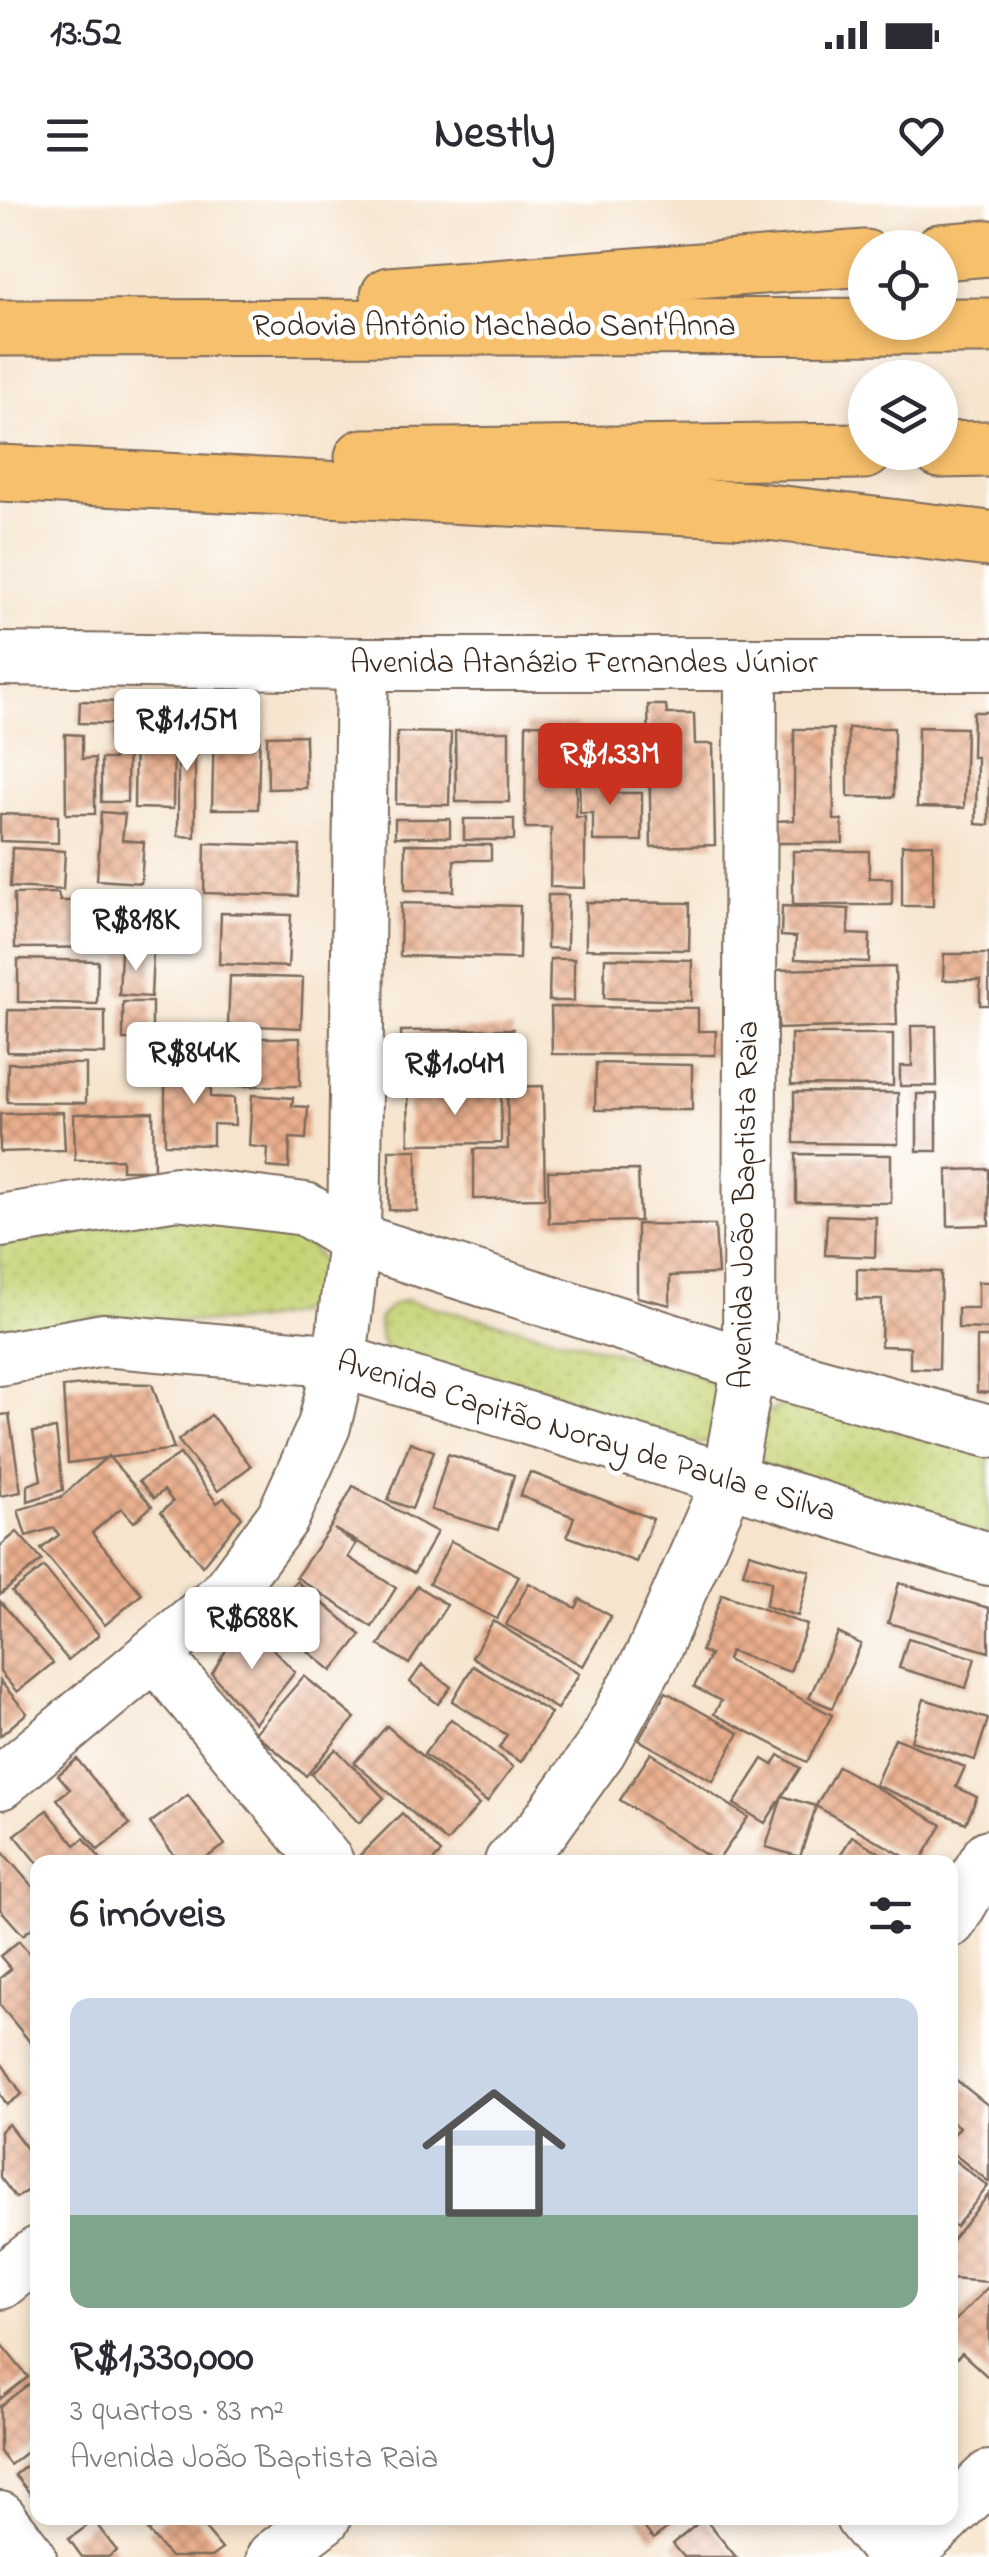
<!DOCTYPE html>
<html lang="pt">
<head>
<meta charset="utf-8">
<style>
	:root { --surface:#fff; --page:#f2f2f3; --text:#2b2b33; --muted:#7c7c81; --line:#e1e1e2; --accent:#c8321e }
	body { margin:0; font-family:"Indie Flower",sans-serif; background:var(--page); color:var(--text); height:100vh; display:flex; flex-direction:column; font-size:38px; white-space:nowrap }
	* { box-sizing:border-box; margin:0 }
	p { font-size:32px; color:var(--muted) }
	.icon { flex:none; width:55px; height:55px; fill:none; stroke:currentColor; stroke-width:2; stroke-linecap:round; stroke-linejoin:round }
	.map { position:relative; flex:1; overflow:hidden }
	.sheet { position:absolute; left:30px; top:1655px; width:928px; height:670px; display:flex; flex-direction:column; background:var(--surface); border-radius:20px; box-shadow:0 5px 15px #0003 }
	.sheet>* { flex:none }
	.fabs { position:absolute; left:848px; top:30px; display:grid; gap:20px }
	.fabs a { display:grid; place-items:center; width:110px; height:110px; border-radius:50%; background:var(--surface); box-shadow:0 5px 15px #0003; font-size:50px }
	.price { position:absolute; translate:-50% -85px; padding:0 22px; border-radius:10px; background:#fff; color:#222; font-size:32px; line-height:65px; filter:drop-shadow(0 2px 5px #0008) }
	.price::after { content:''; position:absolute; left:50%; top:60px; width:30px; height:22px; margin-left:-15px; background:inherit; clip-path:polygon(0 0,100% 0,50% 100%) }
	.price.on { background:var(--accent); color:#fff }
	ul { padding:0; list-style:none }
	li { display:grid; align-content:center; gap:20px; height:530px; padding:0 40px }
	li+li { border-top:2px solid var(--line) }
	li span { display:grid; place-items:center; height:310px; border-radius:20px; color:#555 }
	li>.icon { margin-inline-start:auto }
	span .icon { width:180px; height:180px; fill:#fffc; stroke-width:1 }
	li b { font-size:42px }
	h2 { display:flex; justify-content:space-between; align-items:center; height:120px; padding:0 40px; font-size:42px }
	.status { display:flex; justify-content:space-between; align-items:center; height:70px; padding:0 50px; background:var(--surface); direction:ltr }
	.status svg { height:28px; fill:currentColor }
	header { display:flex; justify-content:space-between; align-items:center; height:130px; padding:0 40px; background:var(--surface); font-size:45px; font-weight:700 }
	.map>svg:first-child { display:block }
</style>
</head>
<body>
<div class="status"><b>13:52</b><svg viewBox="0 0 49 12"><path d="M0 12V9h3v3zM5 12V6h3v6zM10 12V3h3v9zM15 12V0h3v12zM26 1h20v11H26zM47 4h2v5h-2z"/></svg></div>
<header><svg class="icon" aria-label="menu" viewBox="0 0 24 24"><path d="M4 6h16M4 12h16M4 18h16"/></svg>Nestly<svg class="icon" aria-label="heart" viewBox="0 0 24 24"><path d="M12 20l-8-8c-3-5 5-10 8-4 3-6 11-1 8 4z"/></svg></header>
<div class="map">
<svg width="989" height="2357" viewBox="0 0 989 2357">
	<defs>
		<pattern id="grass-dots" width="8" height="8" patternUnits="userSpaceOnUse" patternTransform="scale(2.5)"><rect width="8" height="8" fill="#c6d476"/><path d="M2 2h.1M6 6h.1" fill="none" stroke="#abb666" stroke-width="1.8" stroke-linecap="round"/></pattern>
		<pattern id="building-cross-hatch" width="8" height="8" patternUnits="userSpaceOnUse" patternTransform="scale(2.5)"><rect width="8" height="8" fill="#eaae8c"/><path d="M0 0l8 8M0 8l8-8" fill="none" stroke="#bf8e72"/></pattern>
	</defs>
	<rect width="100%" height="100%" fill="#fff"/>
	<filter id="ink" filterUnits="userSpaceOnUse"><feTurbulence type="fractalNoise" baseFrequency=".01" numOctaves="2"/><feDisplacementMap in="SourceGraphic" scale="20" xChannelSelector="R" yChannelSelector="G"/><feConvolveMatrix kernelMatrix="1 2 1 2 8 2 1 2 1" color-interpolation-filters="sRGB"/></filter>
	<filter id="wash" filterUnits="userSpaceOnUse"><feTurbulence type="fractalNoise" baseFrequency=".0048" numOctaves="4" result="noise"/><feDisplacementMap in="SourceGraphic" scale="40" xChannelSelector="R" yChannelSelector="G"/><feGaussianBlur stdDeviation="2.25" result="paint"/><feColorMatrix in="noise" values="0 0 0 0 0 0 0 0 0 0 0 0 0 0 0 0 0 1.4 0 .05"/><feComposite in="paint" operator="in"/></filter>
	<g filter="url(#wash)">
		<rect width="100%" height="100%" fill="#f6e4cd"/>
		<!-- grass -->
		<g fill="url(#grass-dots)" stroke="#807f4a" stroke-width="2.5">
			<path d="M217,1016C250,1024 311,1028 323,1066C349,1146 148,1116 106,1118C71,1120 35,1129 0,1134V1044L145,1020Z"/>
			<path d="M405,1100L680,1168L712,1181L723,1199L712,1241L695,1244L387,1151L380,1138L379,1120L390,1106Z"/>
			<path d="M793,1201L989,1257V1337L762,1264L754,1249L766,1213Z"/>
		</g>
		<g id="blocks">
			<!-- building -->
			<g fill="url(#building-cross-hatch)">
				<path d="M80,501L128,502L127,602H101V559H114V524L79,523Z"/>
				<path d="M648,505H666L667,514H694L695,544H713L715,645L651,647Z"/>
				<path d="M178,511H195V637L178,636Z"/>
				<path d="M973,512H989V625L976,624L977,557H972Z"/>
				<path d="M135,522L174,523L173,609L134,608Z"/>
				<path d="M214,523L260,524L258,609H212Z"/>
				<path d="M526,524L576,525V617H585V688L550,687L551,628H525Z"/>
				<path d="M918,527L966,528L964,608L917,607Z"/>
				<rect x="848" y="528" width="46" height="69"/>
				<path d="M794,529H833L834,620H842L843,643H776V621L794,620Z"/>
				<path d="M455,531H509V602H456Z"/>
				<path d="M397,532L451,533L449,605L396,604Z"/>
				<path d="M65,534L82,535V559L95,558V614H66Z"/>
				<path d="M305,535L306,588L268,589L267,536Z"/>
				<path d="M579,571H615V593H642V641H593V613H580Z"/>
				<path d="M101,612L125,614L122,640L144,642L141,683L97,680Z"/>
				<path d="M0,614L58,616V643L0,641Z"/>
				<rect x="395" y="619" width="55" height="18"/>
				<rect x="464" y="619" width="50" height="21"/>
				<path d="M205,643L300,646L298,696L204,693Z"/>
				<path d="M405,644L491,645V660H454V691L405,690Z"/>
				<path d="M933,644V706H902V645Z"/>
				<path d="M12,648L65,651L63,690L10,687Z"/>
				<path d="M793,651H869V678H892V705H793Z"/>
				<path d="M58,693L60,701H136V747L15,748L14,694Z"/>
				<path d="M548,695H568L567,749L547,748Z"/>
				<path d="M586,702L690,703L689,750L586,749Z"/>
				<path d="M401,703L520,706L519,759L400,756Z"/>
				<path d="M782,706L849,709L848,734L870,735L869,762L795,759L796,737L781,736Z"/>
				<path d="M221,713L291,715L288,767L219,764Z"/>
				<path d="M121,751L153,752L151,797L119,795Z"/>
				<path d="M944,754H989V805H980V780H943Z"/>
				<path d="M605,758L692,760L691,801L604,798Z"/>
				<path d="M18,759L98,761L97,804L18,802Z"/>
				<path d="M550,759H574V801H549Z"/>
				<path d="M895,767L897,825L778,829L776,770Z"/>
				<path d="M230,776L303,778L301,828L228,825Z"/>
				<path d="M123,802H152V860L135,859V840H123Z"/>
				<path d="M551,807L698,808V831H716L715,855L552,854Z"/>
				<path d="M8,810L105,811V854L7,852Z"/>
				<path d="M911,826H936L937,886H900V866H912Z"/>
				<path d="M513,829L514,882L402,884L401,831Z"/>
				<path d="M791,834H893V886L791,885Z"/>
				<rect x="220" y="838" width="80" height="48"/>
				<path d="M8,863L86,864V903L7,902Z"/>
				<path d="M596,863L692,865V910H595Z"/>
				<path d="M165,868H211V897L234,898L235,925L213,924V945L165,944Z"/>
				<path d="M543,886L545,998L474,999V949H508L507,887Z"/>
				<path d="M794,892L898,893V944L794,943Z"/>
				<path d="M501,893V943L409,944L408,894Z"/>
				<rect x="917" y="894" width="20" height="57"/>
				<path d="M252,895L293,898L292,906L308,907L306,939L290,938L289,969L267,967L268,948L249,946Z"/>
				<path d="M63,912L65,950L0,952V914Z"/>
				<path d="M153,912L154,970H122V959L75,960L74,914Z"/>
				<path d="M389,950H417V1011L389,1010Z"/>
				<path d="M796,954L891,955V1003L796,1002Z"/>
				<path d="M989,969V1025L948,1026L947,970Z"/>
				<path d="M638,970L640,1021L549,1023L548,971Z"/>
				<path d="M827,1015L876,1017L875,1057L825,1055Z"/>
				<path d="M637,1024L715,1025L718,1074L670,1076V1105L637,1097Z"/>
				<path d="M857,1069L941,1072L939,1169L910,1168V1147L881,1146L882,1100H857Z"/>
				<path d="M978,1082H989V1129L958,1128V1108H978Z"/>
				<path d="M977,1137H989V1193L977,1192Z"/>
				<path d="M103,1183L152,1184L174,1249L68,1263L63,1187Z"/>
				<path d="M9,1214L21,1292L0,1296V1215Z"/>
				<path d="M211,1215L251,1266L218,1291L178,1240Z"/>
				<path d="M56,1229L63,1290L28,1301V1285L41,1280L33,1232Z"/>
				<path d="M410,1242L434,1251L412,1309L388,1300Z"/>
				<path d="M180,1254L217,1303L224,1298L242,1317L202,1366L161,1312L173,1302L164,1290L154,1298L139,1281Z"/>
				<path d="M448,1254L514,1275L498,1330L431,1310Z"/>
				<path d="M108,1256L152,1306L134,1322L121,1308L92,1333L142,1394L105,1425L41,1349L59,1335L54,1328L26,1336L18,1310L61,1297Z"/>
				<path d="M530,1272L653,1319L636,1362L567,1336L574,1317L520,1296Z"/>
				<path d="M353,1286L437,1332L414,1373L334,1329L356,1344L348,1357L396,1388L372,1427L296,1377L330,1328Z"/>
				<path d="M17,1332L42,1360L0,1395V1346Z"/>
				<path d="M451,1341L519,1376L497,1419L429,1384Z"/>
				<path d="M749,1353L810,1371L798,1416L765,1406L772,1381L743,1373Z"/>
				<path d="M44,1367L99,1435L68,1460L12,1392Z"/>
				<path d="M296,1381L361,1435L332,1471L266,1417Z"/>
				<path d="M529,1383L576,1408L580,1399L611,1416L583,1466L506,1425Z"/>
				<path d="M899,1383L989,1408V1452L888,1423Z"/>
				<path d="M417,1386L447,1405L409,1464L379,1445Z"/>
				<path d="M722,1394L807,1425L790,1472L730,1451L727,1460L832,1515L807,1562L714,1514L721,1501L694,1487L710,1455L701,1451Z"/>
				<path d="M0,1401L53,1463L17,1492L0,1472Z"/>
				<path d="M244,1419L295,1472L255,1523L212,1474Z"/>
				<path d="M493,1421L579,1474L557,1509L472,1457Z"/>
				<path d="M838,1433L861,1444L832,1508L809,1498Z"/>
				<path d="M908,1438L975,1458L966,1488L899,1468Z"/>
				<path d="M422,1465L451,1487L438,1504L410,1482Z"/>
				<path d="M473,1466L551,1513L521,1562L499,1548L507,1535L452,1501Z"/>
				<path d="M304,1476L355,1518L306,1576L255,1533Z"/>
				<path d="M0,1481L27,1513L0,1536Z"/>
				<path d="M666,1492L739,1533L713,1581L639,1540Z"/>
				<path d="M924,1499L988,1519L975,1560L911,1541Z"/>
				<path d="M451,1519L513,1567L487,1602L424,1554Z"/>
				<path d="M387,1526L479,1605L447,1642L354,1563Z"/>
				<path d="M895,1538L965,1567L956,1587L977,1597L966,1623L875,1585Z"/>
				<path d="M336,1549L384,1598L359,1623L311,1574Z"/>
				<path d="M651,1553L748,1617L717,1662L620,1600Z"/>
				<path d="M779,1555L800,1568L765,1623L734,1604L763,1559L773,1565Z"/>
				<path d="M77,1559L130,1624L98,1650L57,1599L70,1589L58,1575Z"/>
				<path d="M838,1566L942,1625L920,1662H914L816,1606Z"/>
				<path d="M188,1595L225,1645L200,1662H179L150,1623Z"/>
				<path d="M782,1596L816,1606L800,1657L766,1647Z"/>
				<path d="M47,1610L75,1645L84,1638L103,1662H37L15,1635Z"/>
				<path d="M402,1613L441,1653L432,1662H362L357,1658Z"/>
				<path d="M852,1636L895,1662H836Z"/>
				<path d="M0,1649L38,1693V1723L23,1735L0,1709Z"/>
				<path d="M19,1741L38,1764V1852L0,1805V1778L11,1769L0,1756Z"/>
				<path d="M0,1861L22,1894L7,1905L0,1894Z"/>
				<path d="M950,1875L989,1906V1982L950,1951V1938L959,1927L950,1920Z"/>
				<path d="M8,1924L38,1963V1983L16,1998L0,1977V1931Z"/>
				<path d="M950,1957L988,1986L956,2027L950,2022Z"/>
				<path d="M989,1994V2082L950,2079V2043Z"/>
				<path d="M989,2086V2178L962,2153L950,2165V2126Z"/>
				<path d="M0,2143L28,2177L0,2199Z"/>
				<path d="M38,2177V2243L10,2265L0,2252V2206Z"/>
				<path d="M38,2256V2303L15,2275Z"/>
				<path d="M165,2318H196L222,2349L211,2357H170L148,2331Z"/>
				<path d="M637,2318H681L653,2339Z"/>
				<path d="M704,2318L736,2357H684L673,2344Z"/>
				<path d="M94,2321L117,2351L108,2357H82L69,2339Z"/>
			</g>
		</g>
	</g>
	<g filter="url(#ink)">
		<use href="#blocks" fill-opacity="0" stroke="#7c6b5b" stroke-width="2.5"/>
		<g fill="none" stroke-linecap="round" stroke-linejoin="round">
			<!-- minor casing -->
			<g stroke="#7c6b5b" stroke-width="56">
				<g id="minor">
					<path d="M0,459L362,464H989"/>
					<path d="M0,1021L177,993L305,1009L354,1039L749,1165L989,1231"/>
					<path d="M0,1159L103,1140L340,1161L989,1359"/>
					<path d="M156,1455L327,1662"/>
					<path d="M0,1583L225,1395L283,1317L324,1226L340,1161L354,1039L362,464"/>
					<path d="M511,1662L543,1629L600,1550L652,1455L728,1281L749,1165L751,465"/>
					<path d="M950,1721L989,1656"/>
					<path d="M0,2083L38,2053"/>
					<path d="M950,2314L989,2277"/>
					<path d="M0,2318L30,2357"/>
					<path d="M862,2318L894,2357"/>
					<path d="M273,2357L324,2318"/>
					<path d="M904,2357L946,2318"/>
				</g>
			</g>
			<!-- highway casing -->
			<g stroke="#7c6b5b" stroke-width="59">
				<g id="highway">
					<path d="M940,52L989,48"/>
					<path d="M389,95L865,58"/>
					<path d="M0,128L989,126"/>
					<path d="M940,250L989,249"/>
					<path d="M363,257L865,251"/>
					<path d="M0,273L751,310L989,339"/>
				</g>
			</g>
			<!-- minor -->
			<use href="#minor" stroke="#fff" stroke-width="52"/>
			<!-- highway -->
			<use href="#highway" stroke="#f7c06c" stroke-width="55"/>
		</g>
	</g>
	<g text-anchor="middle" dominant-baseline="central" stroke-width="9" stroke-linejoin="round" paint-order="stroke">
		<!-- street labels -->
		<g font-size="32" fill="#3b2a1e" stroke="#fff">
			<text x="494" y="127">Rodovia Antônio Machado Sant'Anna</text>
			<text x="584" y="464">Avenida Atanázio Fernandes Júnior</text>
			<text transform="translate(746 1005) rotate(-89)">Avenida João Baptista Raia</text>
			<text transform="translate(586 1238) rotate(17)">Avenida Capitão Noray de Paula e Silva</text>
		</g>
	</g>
</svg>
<div class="fabs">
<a><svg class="icon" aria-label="locate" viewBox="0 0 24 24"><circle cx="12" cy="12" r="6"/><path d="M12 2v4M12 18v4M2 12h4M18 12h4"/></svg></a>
<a><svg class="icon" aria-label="layers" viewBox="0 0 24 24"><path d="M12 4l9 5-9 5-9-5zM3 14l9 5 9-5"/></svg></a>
</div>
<b class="price" style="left:187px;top:574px">R$1.15M</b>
<b class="price on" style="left:610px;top:608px">R$1.33M</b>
<b class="price" style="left:136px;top:774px">R$818K</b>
<b class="price" style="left:194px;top:907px">R$844K</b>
<b class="price" style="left:455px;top:918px">R$1.04M</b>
<b class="price" style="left:252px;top:1472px">R$688K</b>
<section class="sheet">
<h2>6 imóveis<svg class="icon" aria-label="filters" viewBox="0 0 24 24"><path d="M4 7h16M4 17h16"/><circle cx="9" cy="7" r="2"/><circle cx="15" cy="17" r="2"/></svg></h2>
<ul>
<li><span style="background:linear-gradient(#c9d6e8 70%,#7fa58c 0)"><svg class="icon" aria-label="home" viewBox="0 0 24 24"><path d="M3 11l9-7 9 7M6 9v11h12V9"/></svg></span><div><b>R$1,330,000</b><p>3 quartos · 83 m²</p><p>Avenida João Baptista Raia</p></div></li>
</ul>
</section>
</div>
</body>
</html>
